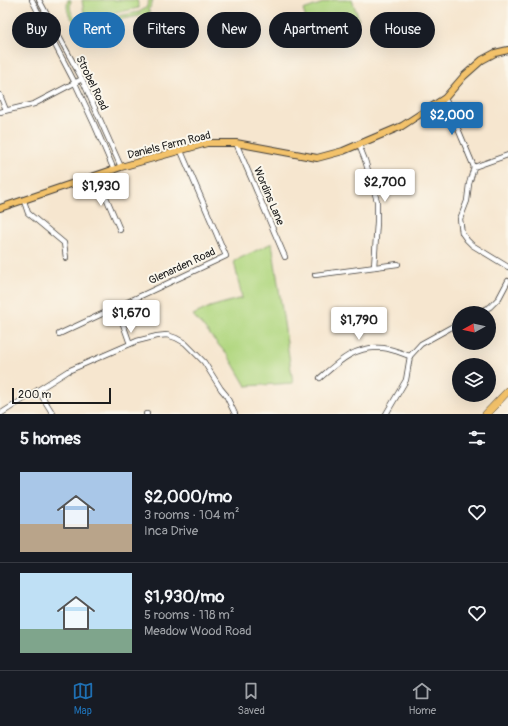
<!DOCTYPE html>
<html lang="en">
<head>
<meta charset="utf-8">
<style>
	:root { --surface:#171b24; --page:#242831; --text:#f1f3f6; --muted:#9ea1a6; --line:#363941; --accent:#1f6fb2 }
	body { margin:0; font-family:Pangolin,sans-serif; background:var(--page); color:var(--text); height:100vh; display:flex; flex-direction:column; font-size:15px; white-space:nowrap }
	* { box-sizing:border-box; margin:0 }
	p { font-size:13px; color:var(--muted) }
	.icon { flex:none; width:22px; height:22px; fill:none; stroke:currentColor; stroke-width:2; stroke-linecap:round; stroke-linejoin:round }
	.map { position:relative; height:414px; overflow:hidden }
	.side { display:flex; flex-direction:column; background:var(--surface); flex:1 }
	.side>* { flex:none }
	.hud { position:absolute; left:12px; top:12px; width:484px; height:36px; display:flex; gap:8px }
	.needle { width:26px; rotate:262deg }
	.controls { position:absolute; left:452px; top:306px; display:grid; gap:8px }
	.controls a { display:grid; place-items:center; width:44px; height:44px; border-radius:50%; background:var(--surface); box-shadow:0 4px 16px #0002; font-size:20px }
	.scale { position:absolute; left:12px; bottom:10px; width:99px; box-sizing:border-box; padding-left:4px; border:2px solid #1c1c1c; border-top:0; font-size:11px; line-height:14px; white-space:nowrap; color:#1c1c1c; -webkit-text-stroke:3px #fbf7ec; paint-order:stroke }
	.price { position:absolute; translate:-50% -34px; padding:0 9px; border-radius:4px; background:#fff; color:#222; font-size:13px; line-height:26px; filter:drop-shadow(0 1px 2px #0008) }
	.price::after { content:''; position:absolute; left:50%; top:24px; width:12px; height:9px; margin-left:-6px; background:inherit; clip-path:polygon(0 0,100% 0,50% 100%) }
	.price.on { background:var(--accent); color:#fff }
	ul { padding:0; list-style:none }
	li { display:flex; align-items:center; gap:12px; height:100px; padding:0 20px }
	li+li { border-top:1px solid var(--line) }
	li span { display:grid; place-items:center; flex:none; width:112px; height:80px; border-radius:0px; color:#555 }
	li>.icon { margin-inline-start:auto }
	span .icon { width:48px; height:48px; fill:#fffc; stroke-width:1 }
	li b { font-size:17px }
	h2 { display:flex; justify-content:space-between; align-items:center; height:48px; padding:0 20px; font-size:17px }
	.chip { padding:0 14px; border-radius:18px; background:var(--surface); box-shadow:0 4px 16px #0002; font-size:14px; line-height:36px }
	.chip.on { background:var(--accent); color:#fff }
	.tabs { display:flex; justify-content:space-around; align-items:center; height:56px; border-top:1px solid var(--line); background:var(--surface); font-size:11px; color:var(--muted) }
	.tabs a { display:grid; justify-items:center; gap:2px }
	.tabs .on { color:var(--accent) }
	.map>svg:first-child { display:block }
</style>
</head>
<body>
<div class="map">
<svg width="508" height="414" viewBox="0 0 508 414">
	<rect width="100%" height="100%" fill="#fbf7ec"/>
	<filter id="ink" filterUnits="userSpaceOnUse"><feTurbulence type="fractalNoise" baseFrequency=".025" numOctaves="2"/><feDisplacementMap in="SourceGraphic" scale="8" xChannelSelector="R" yChannelSelector="G"/><feConvolveMatrix kernelMatrix="1 2 1 2 8 2 1 2 1" color-interpolation-filters="sRGB"/></filter>
	<filter id="wash" filterUnits="userSpaceOnUse"><feTurbulence type="fractalNoise" baseFrequency=".012" numOctaves="4" result="noise"/><feDisplacementMap in="SourceGraphic" scale="16" xChannelSelector="R" yChannelSelector="G"/><feGaussianBlur stdDeviation="0.9" result="paint"/><feColorMatrix in="noise" values="0 0 0 0 0 0 0 0 0 0 0 0 0 0 0 0 0 1.4 0 .05"/><feComposite in="paint" operator="in"/></filter>
	<g filter="url(#wash)">
		<rect width="100%" height="100%" fill="#f6e6cf"/>
		<!-- green -->
		<g fill="#b1d780" stroke="#667a4e">
			<path d="M68,0H71C68,12 74,21 86,22L139,12L146,8L149,0H153L151,6L148,10L149,11L150,14L78,27V24C69,18 65,10 68,0Z"/>
			<path d="M82,0H137L139,8L85,19Z"/>
			<path d="M332,0H352L359,19L312,36L303,10Z"/>
			<path d="M272,243L293,383L246,386L229,357L193,315L210,307L242,298L234,261Z"/>
		</g>
	</g>
	<g filter="url(#ink)">
		<g fill="none" stroke-linecap="round" stroke-linejoin="round">
			<!-- minor casing -->
			<g stroke="#3d3a37" stroke-width="6">
				<g id="minor">
					<path d="M32,0L38,12L75,83L95,126L114,170"/>
					<path d="M39,0L82,79L121,167"/>
					<path d="M0,95L6,110"/>
					<path d="M445,98L474,167"/>
					<path d="M0,112L34,104L82,79"/>
					<path d="M236,143L285,257"/>
					<path d="M359,145L365,160L377,201V222L374,267"/>
					<path d="M474,167L469,184L467,201L460,219L462,233L467,240L472,245L508,267"/>
					<path d="M474,167L508,155"/>
					<path d="M97,176L120,230"/>
					<path d="M24,201L28,213L64,243L66,258"/>
					<path d="M315,275L398,264"/>
					<path d="M117,307L130,344"/>
					<path d="M478,313L490,307L499,298L508,281"/>
					<path d="M59,334L117,307L226,256L181,151"/>
					<path d="M320,378C339,361 356,345 383,348C392,349 401,353 410,356"/>
					<path d="M38,390L53,414"/>
					<path d="M0,414L68,371L137,341L157,336L167,335L176,338L185,343L204,362L221,389L226,395L235,414"/>
					<path d="M146,414H147"/>
					<path d="M386,414L406,380L410,356L421,344L459,323"/>
				</g>
			</g>
			<!-- major casing -->
			<g stroke="#3d3a37" stroke-width="8">
				<path id="major" d="M0,208L121,167L207,143H236L317,158L343,151L402,126L445,98L464,76L482,60L495,53L508,50"/>
			</g>
			<!-- highway casing -->
			<g stroke="#3d3a37" stroke-width="8">
				<path id="highway" d="M486,414L508,391"/>
			</g>
			<!-- minor -->
			<use href="#minor" stroke="#fff" stroke-width="4.5"/>
			<!-- major -->
			<use href="#major" stroke="#f3c26a" stroke-width="6"/>
			<!-- highway -->
			<use href="#highway" stroke="#f3c26a" stroke-width="7"/>
		</g>
	</g>
	<g text-anchor="middle" dominant-baseline="central" stroke-width="4" stroke-linejoin="round" paint-order="stroke">
		<!-- street labels -->
		<g font-size="11" fill="#1c1c1c" stroke="#fbf7ec">
			<text transform="translate(92 83) rotate(64)">Strobel Road</text>
			<text transform="translate(169 145) rotate(-14)">Daniels Farm Road</text>
			<text transform="translate(269 196) rotate(67)">Wordins Lane</text>
			<text transform="translate(182 266) rotate(-25)">Glenarden Road</text>
		</g>
	</g>
</svg>
<div class="controls">
<a><svg class="needle" viewBox="-14 -14 28 28"><path d="M0-13l5 13h-10z" fill="#e53935"/><path d="M0 13l5-13h-10z" fill="#9ea1a6"/></svg></a>
<a><svg class="icon" aria-label="layers" viewBox="0 0 24 24"><path d="M12 4l9 5-9 5-9-5zM3 14l9 5 9-5"/></svg></a>
</div>
<div class="scale">200 m</div>
<b class="price on" style="left:452px;top:136px">$2,000</b>
<b class="price" style="left:385px;top:203px">$2,700</b>
<b class="price" style="left:101px;top:207px">$1,930</b>
<b class="price" style="left:131px;top:334px">$1,670</b>
<b class="price" style="left:359px;top:341px">$1,790</b>
<div class="hud">
<a class="chip">Buy</a>
<a class="chip on">Rent</a>
<a class="chip">Filters</a>
<a class="chip">New</a>
<a class="chip">Apartment</a>
<a class="chip">House</a>
</div>
</div>
<section class="side">
<h2>5 homes<svg class="icon" aria-label="filters" viewBox="0 0 24 24"><path d="M4 7h16M4 17h16"/><circle cx="9" cy="7" r="2"/><circle cx="15" cy="17" r="2"/></svg></h2>
<ul>
<li><span style="background:linear-gradient(#a9c7e8 65%,#b9a48a 0)"><svg class="icon" aria-label="home" viewBox="0 0 24 24"><path d="M3 11l9-7 9 7M6 9v11h12V9"/></svg></span><div><b>$2,000/mo</b><p>3 rooms · 104 m²</p><p>Inca Drive</p></div><svg class="icon" aria-label="heart" viewBox="0 0 24 24"><path d="M12 20l-8-8c-3-5 5-10 8-4 3-6 11-1 8 4z"/></svg></li>
<li><span style="background:linear-gradient(#bfe0f5 70%,#7fa58c 0)"><svg class="icon" aria-label="home" viewBox="0 0 24 24"><path d="M3 11l9-7 9 7M6 9v11h12V9"/></svg></span><div><b>$1,930/mo</b><p>5 rooms · 118 m²</p><p>Meadow Wood Road</p></div><svg class="icon" aria-label="heart" viewBox="0 0 24 24"><path d="M12 20l-8-8c-3-5 5-10 8-4 3-6 11-1 8 4z"/></svg></li>
</ul>
</section>
<nav class="tabs">
<a class="on"><svg class="icon" aria-label="map" viewBox="0 0 24 24"><path d="M3 6l6-2 6 2 6-2v14l-6 2-6-2-6 2zM9 4v14M15 6v14"/></svg>Map</a>
<a><svg class="icon" aria-label="saved" viewBox="0 0 24 24"><path d="M7 4h10v16l-5-4-5 4z"/></svg>Saved</a>
<a><svg class="icon" aria-label="home" viewBox="0 0 24 24"><path d="M3 11l9-7 9 7M6 9v11h12V9"/></svg>Home</a>
</nav>
</body>
</html>
